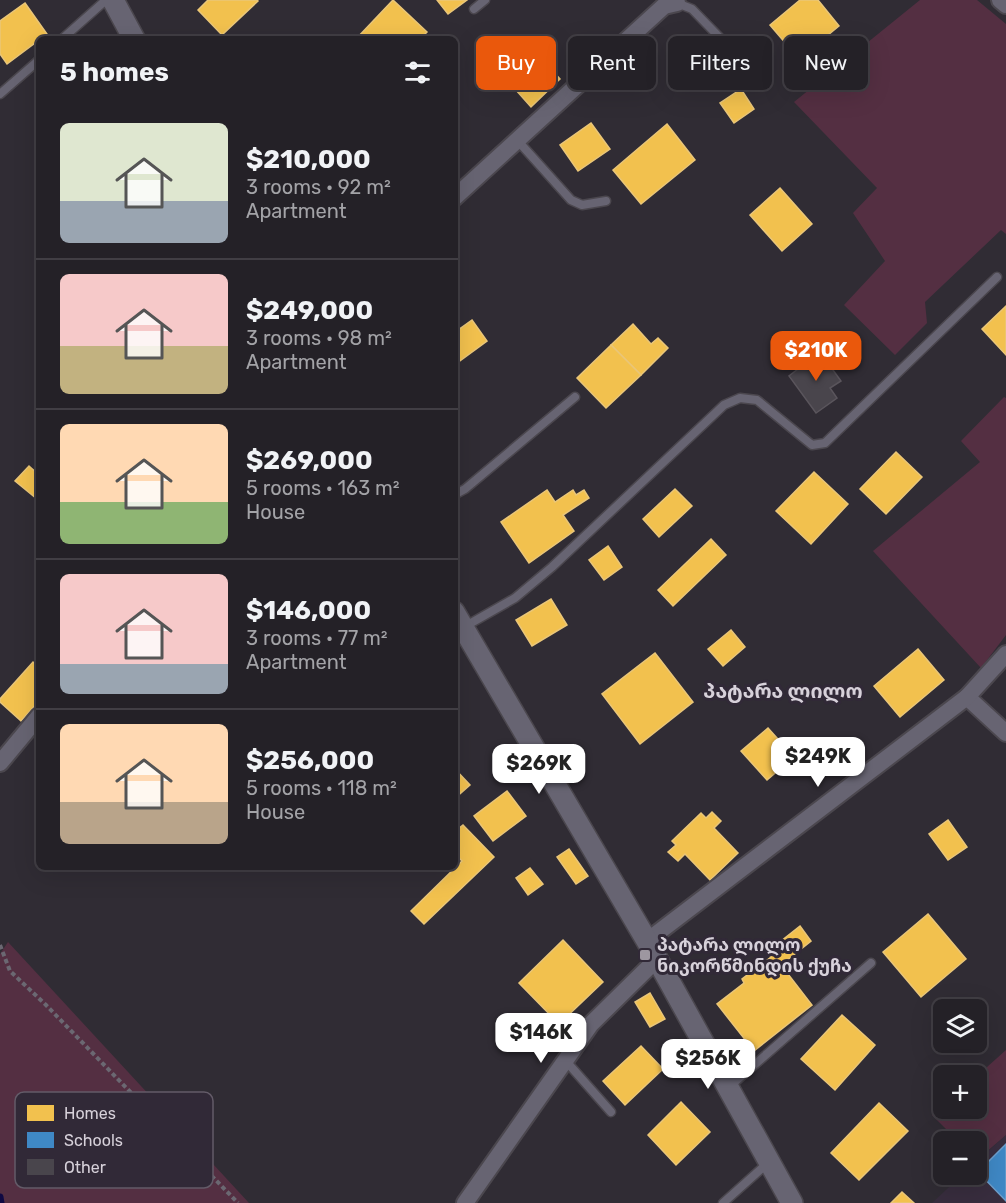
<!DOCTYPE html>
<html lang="en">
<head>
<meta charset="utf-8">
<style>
	:root { --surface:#242127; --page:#302e33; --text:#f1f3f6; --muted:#a3a3a7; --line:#413e44; --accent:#ea580c }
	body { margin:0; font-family:Rubik,"Noto Sans Georgian",sans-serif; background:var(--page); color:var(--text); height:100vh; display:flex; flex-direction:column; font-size:22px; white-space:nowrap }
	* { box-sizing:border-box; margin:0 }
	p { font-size:20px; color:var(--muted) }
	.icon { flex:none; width:33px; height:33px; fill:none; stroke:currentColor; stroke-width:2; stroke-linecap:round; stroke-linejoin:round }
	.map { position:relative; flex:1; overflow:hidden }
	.side { position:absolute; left:36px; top:36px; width:422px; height:834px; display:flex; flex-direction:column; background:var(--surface); border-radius:9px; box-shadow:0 6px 24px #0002,0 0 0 2px var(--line) }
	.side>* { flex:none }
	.banner { position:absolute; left:476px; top:36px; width:440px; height:54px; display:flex; gap:12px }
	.buttons { position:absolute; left:933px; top:999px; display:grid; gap:12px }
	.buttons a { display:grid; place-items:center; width:54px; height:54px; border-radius:9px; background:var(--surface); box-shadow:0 6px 24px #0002,0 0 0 2px var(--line); font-size:30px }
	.price { position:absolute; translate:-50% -51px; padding:0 14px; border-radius:12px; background:#fff; color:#222; font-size:20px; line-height:39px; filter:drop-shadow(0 2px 3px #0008) }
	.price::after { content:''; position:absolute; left:50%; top:36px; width:18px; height:14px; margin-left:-9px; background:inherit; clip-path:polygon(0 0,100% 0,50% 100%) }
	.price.on { background:var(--accent); color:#fff }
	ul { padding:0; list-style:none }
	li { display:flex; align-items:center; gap:18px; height:150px; padding:0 24px }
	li+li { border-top:2px solid var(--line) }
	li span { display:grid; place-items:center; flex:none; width:168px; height:120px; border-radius:9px; color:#555 }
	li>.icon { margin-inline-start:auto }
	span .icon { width:72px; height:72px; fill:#fffc; stroke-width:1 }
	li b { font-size:26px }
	h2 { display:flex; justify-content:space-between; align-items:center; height:72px; padding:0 24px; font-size:26px }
	.pill { padding:0 21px; border-radius:9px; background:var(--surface); box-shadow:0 6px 24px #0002,0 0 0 2px var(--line); font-size:21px; line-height:54px }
	.pill.on { background:var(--accent); color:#fff }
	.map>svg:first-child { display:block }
</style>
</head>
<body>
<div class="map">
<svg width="1006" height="1203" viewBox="0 0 1006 1203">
	<rect width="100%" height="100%" fill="#302c34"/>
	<!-- built -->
	<path fill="#382d3e" d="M1006,1135V1203H932L962,1175L976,1174L977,1161Z"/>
	<!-- green -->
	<g fill="#542f42">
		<path d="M920,0H977L1006,24V234L1001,230L925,302L927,323L895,355L844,305L885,261L853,213L877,188L794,102Z"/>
		<path d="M1004,397L1006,398V635L981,668L873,551L980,462L961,441Z"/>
		<path d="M8,942L249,1203H0V954Z"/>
		<path d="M1006,1050V1135L977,1160L976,1142L958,1141L932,1115L943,1105L944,1108H976L977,1076Z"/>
	</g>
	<!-- homes -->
	<g fill="#f2c14e" stroke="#eac678" stroke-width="1.5">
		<path d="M208,0H257L258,1L222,35L198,10Z"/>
		<path d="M393,0L427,32L420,39H356Z"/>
		<path d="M437,0H467L448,14Z"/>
		<path d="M800,0H818L839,26L799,59L770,25Z"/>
		<path d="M25,3L47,34L7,64L0,54V21Z"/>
		<path d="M528,44L560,79L531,107L499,71Z"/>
		<path d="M741,89L754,109L734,123L720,103Z"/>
		<path d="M591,123L610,149L578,171L560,145Z"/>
		<path d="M667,124L695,160L641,204L613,170Z"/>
		<path d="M780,188L812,224L782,251L750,215Z"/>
		<path d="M1006,306V355L982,329Z"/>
		<path d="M472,320L487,341L457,363L454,360V333Z"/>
		<path d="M633,324L651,344L658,338L668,348L641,375L611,345Z"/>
		<path d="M611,345L641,375L606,408L577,378Z"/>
		<path d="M896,452L922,477L886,514L860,489Z"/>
		<path d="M29,466L39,475V497L37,499L15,481Z"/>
		<path d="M814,472L848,504L811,544L776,511Z"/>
		<path d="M675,489L692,506L659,537L643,519Z"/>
		<path d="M547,490L555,502L573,490L576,495L584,490L589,498L563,515L574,531L529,563L501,522Z"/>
		<path d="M711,539L726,555L673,606L658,590Z"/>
		<path d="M608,546L622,567L604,580L589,560Z"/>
		<path d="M551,599L567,625L532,646L516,620Z"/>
		<path d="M731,630L745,647L723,666L708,649Z"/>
		<path d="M918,649L944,680L900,717L874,686Z"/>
		<path d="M655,653L693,702L640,744L602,694Z"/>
		<path d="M33,662L39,668V701L21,721L0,702V699Z"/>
		<path d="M768,728L794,757L767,780L741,751Z"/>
		<path d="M454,768L470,785L454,799Z"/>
		<path d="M507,791L526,816L493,841L474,816Z"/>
		<path d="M712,812L721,821L714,828L738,853L710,880L685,854L678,861L668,852L676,845L672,841L701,813L706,818Z"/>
		<path d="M948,820L967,847L948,860L929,834Z"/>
		<path d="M463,825L494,857L424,924L411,911L462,861L454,853V832Z"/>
		<path d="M569,849L588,876L576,884L557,857Z"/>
		<path d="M530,868L543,884L528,895L516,878Z"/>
		<path d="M928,914L966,959L921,997L883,952Z"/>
		<path d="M800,926L811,941L781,965L812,1005L754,1051L717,1004L744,983L742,979L771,957L767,952Z"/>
		<path d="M563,940L603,982L559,1024L519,983Z"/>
		<path d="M650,993L665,1019L650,1027L635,1002Z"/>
		<path d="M842,1015L875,1045L835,1090L801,1059Z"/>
		<path d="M641,1046L663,1069L625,1105L603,1081Z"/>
		<path d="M681,1102L710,1132L676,1165L648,1135Z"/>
		<path d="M879,1103L908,1131L859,1180L831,1153Z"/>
		<path d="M902,1192L914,1203H891Z"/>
	</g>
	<!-- schools -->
	<path fill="#3f88c5" stroke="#6d9ecb" stroke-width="1.5" d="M1006,1144V1201L978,1172Z"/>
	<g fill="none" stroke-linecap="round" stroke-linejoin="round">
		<!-- stream -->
		<path stroke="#100943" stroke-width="7" d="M0,1197L1,1203"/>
	</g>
	<!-- building -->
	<path fill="#49454c" stroke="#5a555c" stroke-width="1.5" d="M820,352L841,381L830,388L837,398L816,413L789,376Z"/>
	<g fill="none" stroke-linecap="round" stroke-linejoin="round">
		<!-- service casing -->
		<g stroke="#4b474e" stroke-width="11">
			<g id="service">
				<path d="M677,3L692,9L760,79"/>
				<path d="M474,9L485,0"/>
				<path d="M62,39L106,0"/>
				<path d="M0,94L39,60"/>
				<path d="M518,141L571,200L582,205L606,201"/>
				<path d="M454,495L465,489L575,397"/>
				<path d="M464,627L515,598L552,567L724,405L740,398L757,400L812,445L825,443L997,277"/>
				<path d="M565,1060L611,1112"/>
				<path d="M729,1087L871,963"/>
				<path d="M723,1203L769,1162"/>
			</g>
		</g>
		<!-- minor casing -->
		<g stroke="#4b474e" stroke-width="20">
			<g id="minor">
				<path d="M1000,0L1006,5"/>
				<path d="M454,198L664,6L677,3"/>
				<path d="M967,697L1006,733"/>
				<path d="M0,763L39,716"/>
				<path d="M647,941L967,697L1006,654"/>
				<path d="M465,1203L591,1024L657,959"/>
			</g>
		</g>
		<!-- tertiary casing -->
		<g stroke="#4b474e" stroke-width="24">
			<g id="tertiary">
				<path d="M113,0L134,39"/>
				<path d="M454,612L647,941L792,1203"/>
			</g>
		</g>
		<!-- path -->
		<path stroke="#6b6872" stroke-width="4" stroke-dasharray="4.5 3" stroke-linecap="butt" d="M0,945L10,971L46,1005L238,1203"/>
		<!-- service -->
		<use href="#service" stroke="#676472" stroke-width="8"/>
		<!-- minor -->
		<use href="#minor" stroke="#676472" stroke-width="16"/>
		<!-- tertiary -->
		<use href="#tertiary" stroke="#676472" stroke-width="21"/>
	</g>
	<!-- markers -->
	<rect fill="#9d97a0" stroke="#312937" stroke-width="2" x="639" y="949" width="12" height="12" rx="3"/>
	<g text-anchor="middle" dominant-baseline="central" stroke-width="6" stroke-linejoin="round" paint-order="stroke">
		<!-- poi labels -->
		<g font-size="18" font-weight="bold" fill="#d7d1da" stroke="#312937" text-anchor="start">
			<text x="657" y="945">პატარა ლილო<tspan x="657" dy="21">ნიკორწმინდის ქუჩა</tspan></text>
		</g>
		<!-- neighbourhood labels -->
		<g font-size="20" font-weight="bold" fill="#d7d1da" stroke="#312937">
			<text x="783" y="691">პატარა ლილო</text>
		</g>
	</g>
	<!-- legend -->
	<rect x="15" y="1092" width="198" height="96" rx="9" fill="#312937" stroke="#635b68" stroke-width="1.5"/>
	<rect x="27" y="1105" width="27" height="16" fill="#f2c14e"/>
	<rect x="27" y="1132" width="27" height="16" fill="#3f88c5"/>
	<rect x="27" y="1159" width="27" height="16" fill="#49454c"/>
	<g font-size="16" fill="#d7d1da">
		<text x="64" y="1119">Homes</text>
		<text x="64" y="1146">Schools</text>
		<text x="64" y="1173">Other</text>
	</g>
</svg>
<div class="buttons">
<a><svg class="icon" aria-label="layers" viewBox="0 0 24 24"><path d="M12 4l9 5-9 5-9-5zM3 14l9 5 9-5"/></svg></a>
<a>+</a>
<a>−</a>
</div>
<b class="price on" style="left:816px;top:382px">$210K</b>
<b class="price" style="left:818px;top:788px">$249K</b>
<b class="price" style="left:539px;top:795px">$269K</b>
<b class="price" style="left:541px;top:1064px">$146K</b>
<b class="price" style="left:708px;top:1090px">$256K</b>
<div class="banner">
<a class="pill on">Buy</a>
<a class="pill">Rent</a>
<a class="pill">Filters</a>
<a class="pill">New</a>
</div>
<section class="side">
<h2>5 homes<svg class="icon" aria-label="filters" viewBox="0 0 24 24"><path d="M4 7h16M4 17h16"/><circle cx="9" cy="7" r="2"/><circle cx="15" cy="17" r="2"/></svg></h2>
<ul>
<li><span style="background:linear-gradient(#dfe7d0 65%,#9aa5b1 0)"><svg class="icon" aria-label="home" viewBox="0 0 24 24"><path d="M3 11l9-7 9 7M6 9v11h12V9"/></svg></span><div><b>$210,000</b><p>3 rooms · 92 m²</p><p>Apartment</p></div></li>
<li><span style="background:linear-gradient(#f6c9c9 60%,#c2b280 0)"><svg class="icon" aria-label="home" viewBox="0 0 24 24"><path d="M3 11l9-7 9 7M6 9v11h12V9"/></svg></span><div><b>$249,000</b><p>3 rooms · 98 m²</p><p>Apartment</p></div></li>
<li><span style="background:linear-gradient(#ffd9b3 65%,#8fb573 0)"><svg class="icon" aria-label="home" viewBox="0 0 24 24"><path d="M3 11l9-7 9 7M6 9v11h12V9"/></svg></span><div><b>$269,000</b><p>5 rooms · 163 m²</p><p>House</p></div></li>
<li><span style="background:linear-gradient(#f6c9c9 75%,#9aa5b1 0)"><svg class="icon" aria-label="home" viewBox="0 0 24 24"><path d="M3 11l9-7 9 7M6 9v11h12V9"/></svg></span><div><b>$146,000</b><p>3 rooms · 77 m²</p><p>Apartment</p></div></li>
<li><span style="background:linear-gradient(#ffd9b3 65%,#b9a48a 0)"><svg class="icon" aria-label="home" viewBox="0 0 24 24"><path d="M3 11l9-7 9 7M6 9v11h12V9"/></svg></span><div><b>$256,000</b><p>5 rooms · 118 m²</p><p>House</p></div></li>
</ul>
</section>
</div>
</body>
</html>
